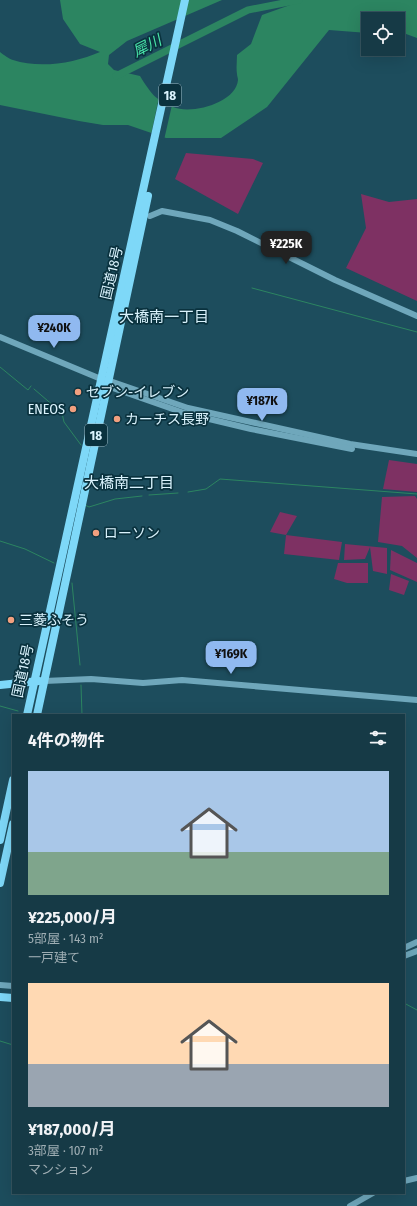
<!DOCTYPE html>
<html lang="ja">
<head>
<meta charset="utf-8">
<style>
	:root { --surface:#163a46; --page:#1f414d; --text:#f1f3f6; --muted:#9eadb3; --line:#35545f; --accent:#90b9f0 }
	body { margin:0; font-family:"Fira Sans Condensed","Noto Sans JP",sans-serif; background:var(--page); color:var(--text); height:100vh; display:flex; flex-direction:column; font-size:15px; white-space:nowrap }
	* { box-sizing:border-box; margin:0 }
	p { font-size:13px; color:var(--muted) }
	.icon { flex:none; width:22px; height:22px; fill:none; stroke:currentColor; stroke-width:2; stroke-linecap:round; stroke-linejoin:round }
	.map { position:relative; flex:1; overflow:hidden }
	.sheet { position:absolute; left:12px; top:714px; width:393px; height:480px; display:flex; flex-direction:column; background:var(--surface); border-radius:0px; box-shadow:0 4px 16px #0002,0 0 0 1px var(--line) }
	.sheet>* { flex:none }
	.buttons { position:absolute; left:361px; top:12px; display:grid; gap:8px }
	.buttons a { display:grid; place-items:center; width:44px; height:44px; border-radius:0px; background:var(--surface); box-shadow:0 4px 16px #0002,0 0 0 1px var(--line); font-size:20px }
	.price { position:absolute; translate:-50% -34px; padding:0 9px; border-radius:8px; background:var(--accent); color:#111; font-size:13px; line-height:26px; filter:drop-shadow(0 1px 2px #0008) }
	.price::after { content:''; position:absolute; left:50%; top:24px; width:12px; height:9px; margin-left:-6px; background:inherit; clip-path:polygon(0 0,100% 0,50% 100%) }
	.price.selected { background:#222; color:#fff }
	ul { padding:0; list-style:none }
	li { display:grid; align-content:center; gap:8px; height:212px; padding:0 16px }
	li span { display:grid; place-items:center; height:124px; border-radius:0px; color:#555 }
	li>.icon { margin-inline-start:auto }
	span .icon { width:72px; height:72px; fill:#fffc; stroke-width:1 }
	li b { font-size:17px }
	h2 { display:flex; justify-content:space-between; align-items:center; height:48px; padding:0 16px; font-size:17px }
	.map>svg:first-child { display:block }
</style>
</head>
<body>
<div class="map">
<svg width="417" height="1206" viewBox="0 0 417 1206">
	<rect width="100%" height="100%" fill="#1d4d5d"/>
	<!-- green -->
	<g fill="#7e3163">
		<path d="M186,153L253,159L263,163L238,214L175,179Z"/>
		<path d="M361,194L389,202L417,199V301L346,268L366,228Z"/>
		<path d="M389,460L417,464V492L383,489Z"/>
		<path d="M415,496L417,499V558L402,546L378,542L382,497Z"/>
		<path d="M280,512L297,516L286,535L342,542L339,560L284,554L286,535L270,532Z"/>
		<path d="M345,544L387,548V574L373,571L370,547L365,559L344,560Z"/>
		<path d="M391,550L417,563V582L390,570Z"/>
		<path d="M338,563H368V583H347L334,579Z"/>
		<path d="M391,574L409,581L404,595L389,590Z"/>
	</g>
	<!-- water -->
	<path fill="#2c8561" d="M60,0H222L127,41L109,55L108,64L114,70L140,76C150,92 155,100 173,107C191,115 236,103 238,80C238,78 237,76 237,74C236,68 237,61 237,55L251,44L262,15L290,5L294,0H417V38L398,31V19H368V33L329,30L267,107L221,138H166L128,125H103L79,121L0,105V52C4,55 9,59 13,60C40,69 75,63 100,52L80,44L63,19Z"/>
	<!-- pier -->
	<path fill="#1d4d5d" d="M159,97L172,105L164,140L151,135Z"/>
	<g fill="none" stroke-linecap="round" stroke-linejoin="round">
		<!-- stream -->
		<g stroke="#2c8561" stroke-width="1">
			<path d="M252,288L417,332"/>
			<path d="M0,367L28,390L31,386"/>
			<path d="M34,389L62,413L64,422L81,445"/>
			<path d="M188,492L206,489L220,479L417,494"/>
			<path d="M149,495L178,493"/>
			<path d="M85,505L89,507L115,499L142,496"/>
			<path d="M0,541L25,549L54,563"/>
			<path d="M72,583L80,665"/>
			<path d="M81,685L82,715"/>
			<path d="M0,706L18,711"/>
			<path d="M404,1003L417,1010"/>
			<path d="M0,1041L13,1045"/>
		</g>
		<!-- river -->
		<path stroke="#2c8561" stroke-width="7" d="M116,76L248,10L299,0"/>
		<!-- secondary -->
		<g stroke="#6fa7bb" stroke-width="6">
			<path d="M150,216L162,211L210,220L237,231L335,280L417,316"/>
			<path d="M0,337L101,379L110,381L188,408L350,444L417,454"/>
			<path d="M105,383L107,386L184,413L251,429L352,449"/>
			<path d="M44,681L91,679L143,683L182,680L417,700"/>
			<path d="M404,948L417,942"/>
			<path d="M404,956L417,951"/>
			<path d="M0,985L13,986"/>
			<path d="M404,1181L417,1178"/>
			<path d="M350,1206L373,1193"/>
		</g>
		<!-- highway -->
		<g stroke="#7ed8f8" stroke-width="8">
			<path d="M0,685L39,681"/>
			<path d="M27,715L185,0"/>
			<path d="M37,715L148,196"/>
			<path d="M0,840L13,780"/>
			<path d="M0,883L13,824"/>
			<path d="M0,997L13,998"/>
		</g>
	</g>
	<!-- markers -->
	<g fill="#f2a07f" stroke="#0a323e" stroke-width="1.5">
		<circle cx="78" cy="392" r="4"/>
		<circle cx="73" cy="409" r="4"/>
		<circle cx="117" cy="419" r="4"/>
		<circle cx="96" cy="533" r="4"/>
		<circle cx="11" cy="620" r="4"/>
	</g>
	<g text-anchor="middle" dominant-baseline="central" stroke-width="3.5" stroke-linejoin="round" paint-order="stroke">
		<!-- shield labels -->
		<g fill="#0a323e" stroke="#9cb9c4" stroke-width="1">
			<rect x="159" y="84" width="22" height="22" rx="3"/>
			<rect x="85" y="424" width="22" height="22" rx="3"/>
		</g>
		<g font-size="13" font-weight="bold" fill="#daf3fd">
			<text x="170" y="95">18</text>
			<text x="96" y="435">18</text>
		</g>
		<!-- street labels -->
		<g font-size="14" fill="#daf3fd" stroke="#0a323e">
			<text transform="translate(112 273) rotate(-77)">国道18号</text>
			<text transform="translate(23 671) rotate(-78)">国道18号</text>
		</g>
		<!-- poi labels -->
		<g font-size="14" fill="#daf3fd" stroke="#0a323e" text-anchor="start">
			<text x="86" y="392">セブン-イレブン</text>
			<text x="65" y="409" text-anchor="end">ENEOS</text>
			<text x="125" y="419">カーチス長野</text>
			<text x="104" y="533">ローソン</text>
			<text x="19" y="620">三菱ふそう</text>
		</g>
		<!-- water labels -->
		<g font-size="15" font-style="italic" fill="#49e5a9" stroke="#0a323e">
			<text transform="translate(147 46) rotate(-27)">犀川</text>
		</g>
		<!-- neighbourhood labels -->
		<g font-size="15" fill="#daf3fd" stroke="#0a323e">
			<text x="164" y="317">大橋南一丁目</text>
			<text x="129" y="483">大橋南二丁目</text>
		</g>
	</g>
</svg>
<div class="buttons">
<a><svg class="icon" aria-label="locate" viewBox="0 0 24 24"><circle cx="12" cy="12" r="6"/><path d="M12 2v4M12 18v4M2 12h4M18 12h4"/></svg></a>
</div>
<b class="price selected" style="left:286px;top:265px">¥225K</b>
<b class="price" style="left:54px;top:349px">¥240K</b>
<b class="price" style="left:262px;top:422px">¥187K</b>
<b class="price" style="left:231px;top:675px">¥169K</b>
<section class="sheet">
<h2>4件の物件<svg class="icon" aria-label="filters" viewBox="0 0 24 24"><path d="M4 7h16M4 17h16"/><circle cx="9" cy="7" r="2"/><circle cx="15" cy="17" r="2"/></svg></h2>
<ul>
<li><span style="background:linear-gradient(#a9c7e8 65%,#7fa58c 0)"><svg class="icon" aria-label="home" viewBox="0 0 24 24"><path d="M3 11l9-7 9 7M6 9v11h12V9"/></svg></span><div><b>¥225,000/月</b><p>5部屋 · 143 m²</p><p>一戸建て</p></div></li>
<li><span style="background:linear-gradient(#ffd9b3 65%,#9aa5b1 0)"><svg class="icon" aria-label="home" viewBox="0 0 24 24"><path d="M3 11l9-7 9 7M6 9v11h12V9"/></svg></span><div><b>¥187,000/月</b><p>3部屋 · 107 m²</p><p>マンション</p></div></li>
</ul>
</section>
</div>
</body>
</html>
